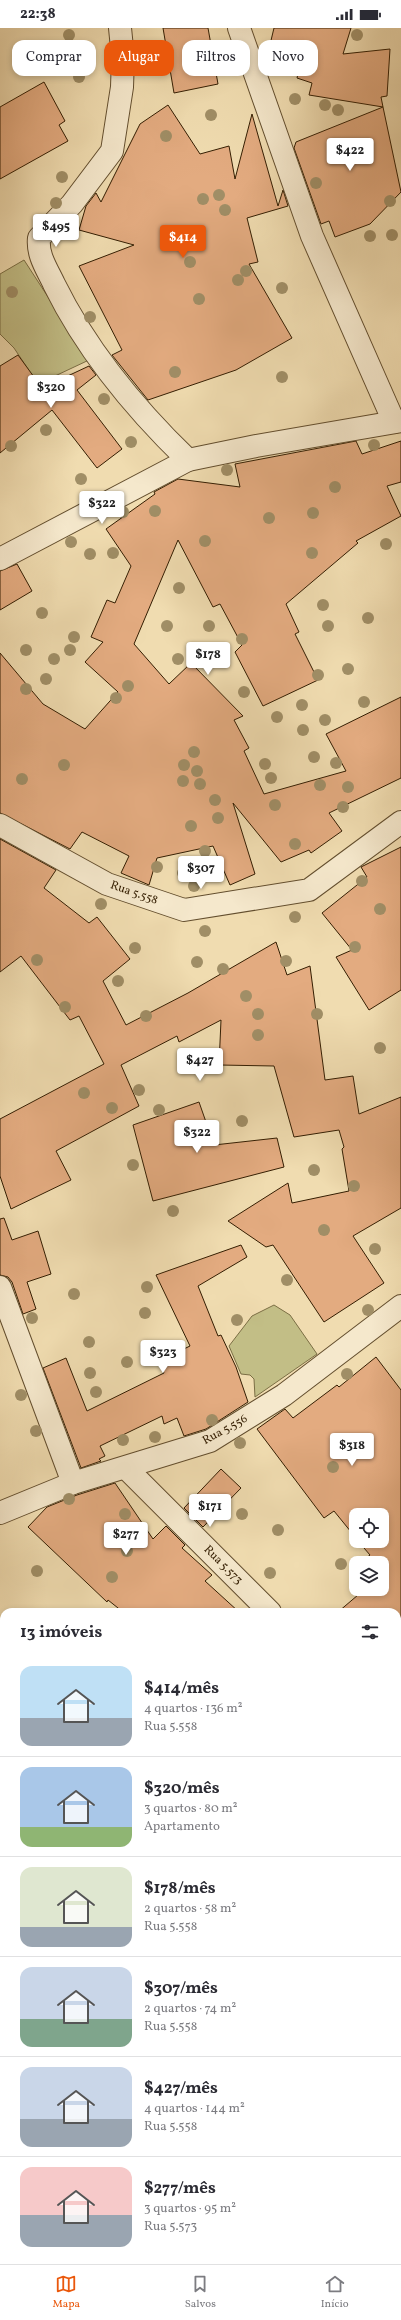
<!DOCTYPE html>
<html lang="pt">
<head>
<meta charset="utf-8">
<style>
	:root { --surface:#fff; --page:#f2f2f3; --text:#2b2b33; --muted:#7c7c81; --line:#e1e1e2; --accent:#ea580c }
	body { margin:0; font-family:Vollkorn,serif; background:var(--page); color:var(--text); height:100vh; display:flex; flex-direction:column; font-size:15px; white-space:nowrap }
	* { box-sizing:border-box; margin:0 }
	p { font-size:13px; color:var(--muted) }
	.icon { flex:none; width:22px; height:22px; fill:none; stroke:currentColor; stroke-width:2; stroke-linecap:round; stroke-linejoin:round }
	.map { position:relative; flex:1; overflow:hidden }
	.details { position:absolute; left:0px; top:1580px; width:401px; height:656px; display:flex; flex-direction:column; background:var(--surface); border-radius:12px 12px 0 0; box-shadow:0 2px 6px #0003 }
	.details>* { flex:none }
	.hud { position:absolute; left:12px; top:12px; width:377px; height:36px; display:flex; gap:8px }
	.fabs { position:absolute; left:349px; top:1480px; display:grid; gap:8px }
	.fabs a { display:grid; place-items:center; width:40px; height:40px; border-radius:8px; background:var(--surface); box-shadow:0 2px 6px #0003; font-size:20px }
	.price { position:absolute; translate:-50% -34px; padding:0 9px; border-radius:4px; background:#fff; color:#222; font-size:13px; line-height:26px; filter:drop-shadow(0 1px 2px #0008) }
	.price::after { content:''; position:absolute; left:50%; top:24px; width:12px; height:9px; margin-left:-6px; background:inherit; clip-path:polygon(0 0,100% 0,50% 100%) }
	.price.selected { background:var(--accent); color:#fff }
	ul { padding:0; list-style:none }
	li { display:flex; align-items:center; gap:12px; height:100px; padding:0 20px }
	li+li { border-top:1px solid var(--line) }
	li span { display:grid; place-items:center; flex:none; width:112px; height:80px; border-radius:12px; color:#555 }
	li>.icon { margin-inline-start:auto }
	span .icon { width:48px; height:48px; fill:#fffc; stroke-width:1 }
	li b { font-size:17px }
	h2 { display:flex; justify-content:space-between; align-items:center; height:48px; padding:0 20px; font-size:17px }
	.chip { padding:0 14px; border-radius:12px; background:var(--surface); box-shadow:0 2px 6px #0003; font-size:14px; line-height:36px }
	.chip.selected { background:var(--accent); color:#fff }
	.status { display:flex; justify-content:space-between; align-items:center; height:28px; padding:0 20px; background:var(--surface); direction:ltr }
	.status svg { height:11px; fill:currentColor }
	.menu { display:flex; justify-content:space-around; align-items:center; height:56px; border-top:1px solid var(--line); background:var(--surface); font-size:11px; color:var(--muted) }
	.menu a { display:grid; justify-items:center; gap:2px }
	.menu .selected { color:var(--accent) }
	.map>svg:first-child { display:block }
</style>
</head>
<body>
<div class="status"><b>22:38</b><svg viewBox="0 0 49 12"><path d="M0 12V9h3v3zM5 12V6h3v6zM10 12V3h3v9zM15 12V0h3v12zM26 1h20v11H26zM47 4h2v5h-2z"/></svg></div>
<div class="map">
<svg width="401" height="2236" viewBox="0 0 401 2236">
	<rect width="100%" height="100%" fill="#f0dcb0"/>
	<filter id="stains"><feTurbulence type="fractalNoise" baseFrequency=".005" numOctaves="4"/><feColorMatrix values="0 0 0 0 .2 0 0 0 0 .09 0 0 0 0 .02 0 0 0 .5 -.17"/></filter>
	<radialGradient id="worn" r=".72"><stop offset=".6" stop-color="#630" stop-opacity="0"/><stop offset="1" stop-color="#630" stop-opacity=".3"/></radialGradient>
	<!-- green -->
	<g fill="#c2be86" stroke="#7b6e44">
		<path d="M24,232L89,332L38,356L14,320L0,306V246Z"/>
		<path d="M274,1277L290,1287L317,1326L255,1369L254,1351L250,1347L241,1346L229,1318L252,1288Z"/>
	</g>
	<!-- building -->
	<g fill="#e3ab80" stroke="#341e02">
		<path d="M163,0H208L218,56L174,65Z"/>
		<path d="M274,0H351L343,26L390,21L387,68L381,69L383,79L309,67L312,55L297,50L300,37L267,29Z"/>
		<path d="M44,54L65,93L59,97L68,113L0,151V79Z"/>
		<path d="M168,77L200,126L229,118L235,151L252,86L278,178L283,162L288,178L247,190L258,234L249,236L292,310L236,342L148,372L112,327L122,322L79,238L134,217L79,202L86,178L96,165L101,174L140,96Z"/>
		<path d="M383,79L401,164L370,196L335,209L329,193L321,196L294,120L296,114Z"/>
		<path d="M18,327L42,360L89,338L96,347L77,362L122,421L97,440L52,382L0,425V338Z"/>
		<path d="M356,413L362,426L401,413V454L387,458L401,488L356,513L358,515L286,576L299,604L295,606L318,652L263,678L235,624L242,617L220,576L213,579L178,512L134,616L169,656L191,635L243,688L234,692L249,720L244,723L264,766L346,743L326,706L401,669V750L329,785L342,803L311,825L309,822L281,834L233,775L255,846L230,857L213,818L157,830L149,857L121,845L129,828L82,804L70,821L0,785V625L43,676L85,701L118,664L85,634L103,614L91,609L107,572L115,575L131,538L106,501L155,466L154,464L178,451L240,459L235,436Z"/>
		<path d="M17,536L32,563L0,582V543Z"/>
		<path d="M0,811L56,842L44,860L89,895L97,889L130,931L103,953L126,997L188,965L276,914L287,947L310,938L325,1052L353,1048L359,1086L401,1069V1180L353,1208L384,1255L324,1294L273,1217L266,1219L228,1193L288,1155L292,1175L349,1163L342,1121L344,1119L339,1102L294,1109L274,1038L219,1037L221,992L179,1014L177,1008L121,1037L139,1078L56,1123L71,1152L11,1181L0,1148V1091L104,1036L79,988L70,992L21,928L0,944Z"/>
		<path d="M401,819V962L369,982L336,929L352,922L322,885L367,849L361,839Z"/>
		<path d="M199,1074L214,1117L277,1110L284,1139L153,1173L133,1097Z"/>
		<path d="M4,1190L12,1212L38,1203L51,1246L27,1254L36,1281L23,1286L12,1254L8,1249L0,1247V1191Z"/>
		<path d="M241,1217L247,1229L198,1258L218,1308L221,1307L236,1339L248,1374L206,1401L184,1408L177,1390L164,1396L162,1388L100,1418L105,1428L99,1431L101,1433L81,1440L43,1340L66,1330L87,1383L164,1345L159,1333L190,1318L156,1247Z"/>
		<path d="M376,1329L401,1362V1596L397,1591V1584H338L365,1561H382V1535H360L370,1527L358,1513H382V1487H356V1510L334,1483L324,1490L257,1401L285,1381L293,1390L337,1357L339,1359Z"/>
		<path d="M221,1441L241,1460L203,1499L184,1480Z"/>
		<path d="M115,1455L153,1511L166,1498L185,1517L182,1520L212,1547L205,1553L239,1584H123L108,1572L107,1574L28,1499L47,1479L77,1467Z"/>
	</g>
	<g fill="none" stroke-linecap="round" stroke-linejoin="round">
		<!-- minor casing -->
		<g stroke="#634e2e" stroke-width="24">
			<g id="minor">
				<path d="M120,0L123,30L122,59L112,123L72,176L39,210C37,227 47,241 54,256C87,323 134,380 188,432"/>
				<path d="M239,0L312,208L394,394"/>
				<path d="M0,531L188,432L256,418L401,393"/>
				<path d="M0,797L107,856L184,882L309,862L401,794"/>
				<path d="M0,1259L73,1455"/>
				<path d="M126,1440L270,1584"/>
				<path d="M0,1485L73,1455L210,1413L284,1367L401,1278"/>
				<path d="M0,1631L4,1633"/>
				<path d="M0,1701L4,1699"/>
				<path d="M397,1712L401,1716"/>
				<path d="M397,1760L401,1758"/>
				<path d="M0,1966L4,1964"/>
				<path d="M397,2178L401,2176"/>
				<path d="M280,2236L288,2232"/>
			</g>
		</g>
		<!-- minor -->
		<use href="#minor" stroke="#f5e8cc" stroke-width="22"/>
	</g>
	<!-- trees -->
	<g fill="#a08e66">
		<circle cx="69" cy="7" r="6"/>
		<circle cx="357" cy="7" r="6"/>
		<circle cx="79" cy="49" r="6"/>
		<circle cx="295" cy="71" r="6"/>
		<circle cx="325" cy="77" r="6"/>
		<circle cx="338" cy="82" r="6"/>
		<circle cx="211" cy="87" r="6"/>
		<circle cx="166" cy="108" r="6"/>
		<circle cx="62" cy="149" r="6"/>
		<circle cx="316" cy="155" r="6"/>
		<circle cx="219" cy="167" r="6"/>
		<circle cx="203" cy="171" r="6"/>
		<circle cx="390" cy="173" r="6"/>
		<circle cx="56" cy="175" r="6"/>
		<circle cx="225" cy="182" r="6"/>
		<circle cx="392" cy="207" r="6"/>
		<circle cx="370" cy="208" r="6"/>
		<circle cx="190" cy="234" r="6"/>
		<circle cx="246" cy="243" r="6"/>
		<circle cx="238" cy="252" r="6"/>
		<circle cx="282" cy="260" r="6"/>
		<circle cx="12" cy="264" r="6"/>
		<circle cx="199" cy="271" r="6"/>
		<circle cx="90" cy="289" r="6"/>
		<circle cx="175" cy="344" r="6"/>
		<circle cx="282" cy="349" r="6"/>
		<circle cx="104" cy="371" r="6"/>
		<circle cx="46" cy="402" r="6"/>
		<circle cx="131" cy="414" r="6"/>
		<circle cx="374" cy="417" r="6"/>
		<circle cx="11" cy="418" r="6"/>
		<circle cx="227" cy="442" r="6"/>
		<circle cx="81" cy="451" r="6"/>
		<circle cx="335" cy="459" r="6"/>
		<circle cx="155" cy="483" r="6"/>
		<circle cx="123" cy="484" r="6"/>
		<circle cx="313" cy="485" r="6"/>
		<circle cx="269" cy="490" r="6"/>
		<circle cx="205" cy="513" r="6"/>
		<circle cx="71" cy="514" r="6"/>
		<circle cx="386" cy="516" r="6"/>
		<circle cx="113" cy="525" r="6"/>
		<circle cx="312" cy="525" r="6"/>
		<circle cx="90" cy="526" r="6"/>
		<circle cx="179" cy="560" r="6"/>
		<circle cx="323" cy="577" r="6"/>
		<circle cx="42" cy="585" r="6"/>
		<circle cx="368" cy="590" r="6"/>
		<circle cx="167" cy="598" r="6"/>
		<circle cx="209" cy="598" r="6"/>
		<circle cx="328" cy="598" r="6"/>
		<circle cx="74" cy="609" r="6"/>
		<circle cx="242" cy="611" r="6"/>
		<circle cx="26" cy="622" r="6"/>
		<circle cx="70" cy="622" r="6"/>
		<circle cx="54" cy="631" r="6"/>
		<circle cx="178" cy="631" r="6"/>
		<circle cx="348" cy="641" r="6"/>
		<circle cx="318" cy="647" r="6"/>
		<circle cx="46" cy="651" r="6"/>
		<circle cx="128" cy="658" r="6"/>
		<circle cx="26" cy="661" r="6"/>
		<circle cx="244" cy="664" r="6"/>
		<circle cx="116" cy="670" r="6"/>
		<circle cx="364" cy="674" r="6"/>
		<circle cx="302" cy="677" r="6"/>
		<circle cx="277" cy="689" r="6"/>
		<circle cx="325" cy="692" r="6"/>
		<circle cx="303" cy="702" r="6"/>
		<circle cx="194" cy="724" r="6"/>
		<circle cx="314" cy="729" r="6"/>
		<circle cx="336" cy="735" r="6"/>
		<circle cx="265" cy="736" r="6"/>
		<circle cx="64" cy="737" r="6"/>
		<circle cx="184" cy="737" r="6"/>
		<circle cx="197" cy="743" r="6"/>
		<circle cx="271" cy="750" r="6"/>
		<circle cx="22" cy="751" r="6"/>
		<circle cx="183" cy="753" r="6"/>
		<circle cx="200" cy="756" r="6"/>
		<circle cx="320" cy="757" r="6"/>
		<circle cx="348" cy="759" r="6"/>
		<circle cx="215" cy="772" r="6"/>
		<circle cx="275" cy="777" r="6"/>
		<circle cx="343" cy="779" r="6"/>
		<circle cx="218" cy="790" r="6"/>
		<circle cx="191" cy="798" r="6"/>
		<circle cx="295" cy="816" r="6"/>
		<circle cx="205" cy="823" r="6"/>
		<circle cx="157" cy="839" r="6"/>
		<circle cx="205" cy="840" r="6"/>
		<circle cx="183" cy="845" r="6"/>
		<circle cx="362" cy="853" r="6"/>
		<circle cx="194" cy="858" r="6"/>
		<circle cx="101" cy="876" r="6"/>
		<circle cx="380" cy="881" r="6"/>
		<circle cx="295" cy="889" r="6"/>
		<circle cx="205" cy="903" r="6"/>
		<circle cx="355" cy="919" r="6"/>
		<circle cx="135" cy="920" r="6"/>
		<circle cx="37" cy="932" r="6"/>
		<circle cx="286" cy="933" r="6"/>
		<circle cx="197" cy="934" r="6"/>
		<circle cx="223" cy="941" r="6"/>
		<circle cx="118" cy="953" r="6"/>
		<circle cx="246" cy="968" r="6"/>
		<circle cx="65" cy="979" r="6"/>
		<circle cx="258" cy="986" r="6"/>
		<circle cx="317" cy="986" r="6"/>
		<circle cx="146" cy="988" r="6"/>
		<circle cx="258" cy="1007" r="6"/>
		<circle cx="380" cy="1020" r="6"/>
		<circle cx="139" cy="1062" r="6"/>
		<circle cx="84" cy="1065" r="6"/>
		<circle cx="112" cy="1080" r="6"/>
		<circle cx="159" cy="1082" r="6"/>
		<circle cx="242" cy="1093" r="6"/>
		<circle cx="133" cy="1137" r="6"/>
		<circle cx="314" cy="1142" r="6"/>
		<circle cx="354" cy="1158" r="6"/>
		<circle cx="173" cy="1183" r="6"/>
		<circle cx="324" cy="1202" r="6"/>
		<circle cx="375" cy="1221" r="6"/>
		<circle cx="287" cy="1252" r="6"/>
		<circle cx="147" cy="1259" r="6"/>
		<circle cx="74" cy="1266" r="6"/>
		<circle cx="368" cy="1282" r="6"/>
		<circle cx="145" cy="1285" r="6"/>
		<circle cx="32" cy="1290" r="6"/>
		<circle cx="237" cy="1292" r="6"/>
		<circle cx="89" cy="1314" r="6"/>
		<circle cx="127" cy="1334" r="6"/>
		<circle cx="90" cy="1345" r="6"/>
		<circle cx="347" cy="1346" r="6"/>
		<circle cx="96" cy="1364" r="6"/>
		<circle cx="21" cy="1367" r="6"/>
		<circle cx="212" cy="1392" r="6"/>
		<circle cx="36" cy="1403" r="6"/>
		<circle cx="155" cy="1409" r="6"/>
		<circle cx="123" cy="1412" r="6"/>
		<circle cx="240" cy="1415" r="6"/>
		<circle cx="333" cy="1439" r="6"/>
		<circle cx="69" cy="1471" r="6"/>
		<circle cx="125" cy="1486" r="6"/>
		<circle cx="242" cy="1486" r="6"/>
		<circle cx="278" cy="1502" r="6"/>
		<circle cx="127" cy="1523" r="6"/>
		<circle cx="341" cy="1536" r="6"/>
		<circle cx="37" cy="1543" r="6"/>
		<circle cx="270" cy="1545" r="6"/>
		<circle cx="112" cy="1549" r="6"/>
	</g>
	<g text-anchor="middle" dominant-baseline="central" stroke-width="3.5" stroke-linejoin="round" paint-order="stroke">
		<!-- street labels -->
		<g font-size="12" fill="#341e02" stroke="#f5e8cc">
			<text transform="translate(134 865) rotate(19)">Rua 5.558</text>
			<text transform="translate(225 1402) rotate(-29)">Rua 5.556</text>
			<text transform="translate(223 1537) rotate(45)">Rua 5.573</text>
		</g>
	</g>
	<rect width="100%" height="100%" filter="url(#stains)"/>
	<rect width="100%" height="100%" fill="url(#worn)"/>
</svg>
<div class="fabs">
<a><svg class="icon" aria-label="locate" viewBox="0 0 24 24"><circle cx="12" cy="12" r="6"/><path d="M12 2v4M12 18v4M2 12h4M18 12h4"/></svg></a>
<a><svg class="icon" aria-label="layers" viewBox="0 0 24 24"><path d="M12 4l9 5-9 5-9-5zM3 14l9 5 9-5"/></svg></a>
</div>
<b class="price" style="left:350px;top:144px">$422</b>
<b class="price" style="left:56px;top:220px">$495</b>
<b class="price selected" style="left:183px;top:231px">$414</b>
<b class="price" style="left:51px;top:381px">$320</b>
<b class="price" style="left:102px;top:497px">$322</b>
<b class="price" style="left:208px;top:648px">$178</b>
<b class="price" style="left:201px;top:862px">$307</b>
<b class="price" style="left:200px;top:1054px">$427</b>
<b class="price" style="left:197px;top:1126px">$322</b>
<b class="price" style="left:163px;top:1346px">$323</b>
<b class="price" style="left:352px;top:1439px">$318</b>
<b class="price" style="left:210px;top:1500px">$171</b>
<b class="price" style="left:126px;top:1528px">$277</b>
<div class="hud">
<a class="chip">Comprar</a>
<a class="chip selected">Alugar</a>
<a class="chip">Filtros</a>
<a class="chip">Novo</a>
</div>
<section class="details">
<h2>13 imóveis<svg class="icon" aria-label="filters" viewBox="0 0 24 24"><path d="M4 7h16M4 17h16"/><circle cx="9" cy="7" r="2"/><circle cx="15" cy="17" r="2"/></svg></h2>
<ul>
<li><span style="background:linear-gradient(#bfe0f5 65%,#9aa5b1 0)"><svg class="icon" aria-label="home" viewBox="0 0 24 24"><path d="M3 11l9-7 9 7M6 9v11h12V9"/></svg></span><div><b>$414/mês</b><p>4 quartos · 136 m²</p><p>Rua 5.558</p></div></li>
<li><span style="background:linear-gradient(#a9c7e8 75%,#8fb573 0)"><svg class="icon" aria-label="home" viewBox="0 0 24 24"><path d="M3 11l9-7 9 7M6 9v11h12V9"/></svg></span><div><b>$320/mês</b><p>3 quartos · 80 m²</p><p>Apartamento</p></div></li>
<li><span style="background:linear-gradient(#dfe7d0 75%,#9aa5b1 0)"><svg class="icon" aria-label="home" viewBox="0 0 24 24"><path d="M3 11l9-7 9 7M6 9v11h12V9"/></svg></span><div><b>$178/mês</b><p>2 quartos · 58 m²</p><p>Rua 5.558</p></div></li>
<li><span style="background:linear-gradient(#c9d6e8 65%,#7fa58c 0)"><svg class="icon" aria-label="home" viewBox="0 0 24 24"><path d="M3 11l9-7 9 7M6 9v11h12V9"/></svg></span><div><b>$307/mês</b><p>2 quartos · 74 m²</p><p>Rua 5.558</p></div></li>
<li><span style="background:linear-gradient(#c9d6e8 65%,#9aa5b1 0)"><svg class="icon" aria-label="home" viewBox="0 0 24 24"><path d="M3 11l9-7 9 7M6 9v11h12V9"/></svg></span><div><b>$427/mês</b><p>4 quartos · 144 m²</p><p>Rua 5.558</p></div></li>
<li><span style="background:linear-gradient(#f6c9c9 60%,#9aa5b1 0)"><svg class="icon" aria-label="home" viewBox="0 0 24 24"><path d="M3 11l9-7 9 7M6 9v11h12V9"/></svg></span><div><b>$277/mês</b><p>3 quartos · 95 m²</p><p>Rua 5.573</p></div></li>
</ul>
</section>
</div>
<nav class="menu">
<a class="selected"><svg class="icon" aria-label="map" viewBox="0 0 24 24"><path d="M3 6l6-2 6 2 6-2v14l-6 2-6-2-6 2zM9 4v14M15 6v14"/></svg>Mapa</a>
<a><svg class="icon" aria-label="saved" viewBox="0 0 24 24"><path d="M7 4h10v16l-5-4-5 4z"/></svg>Salvos</a>
<a><svg class="icon" aria-label="home" viewBox="0 0 24 24"><path d="M3 11l9-7 9 7M6 9v11h12V9"/></svg>Início</a>
</nav>
</body>
</html>
